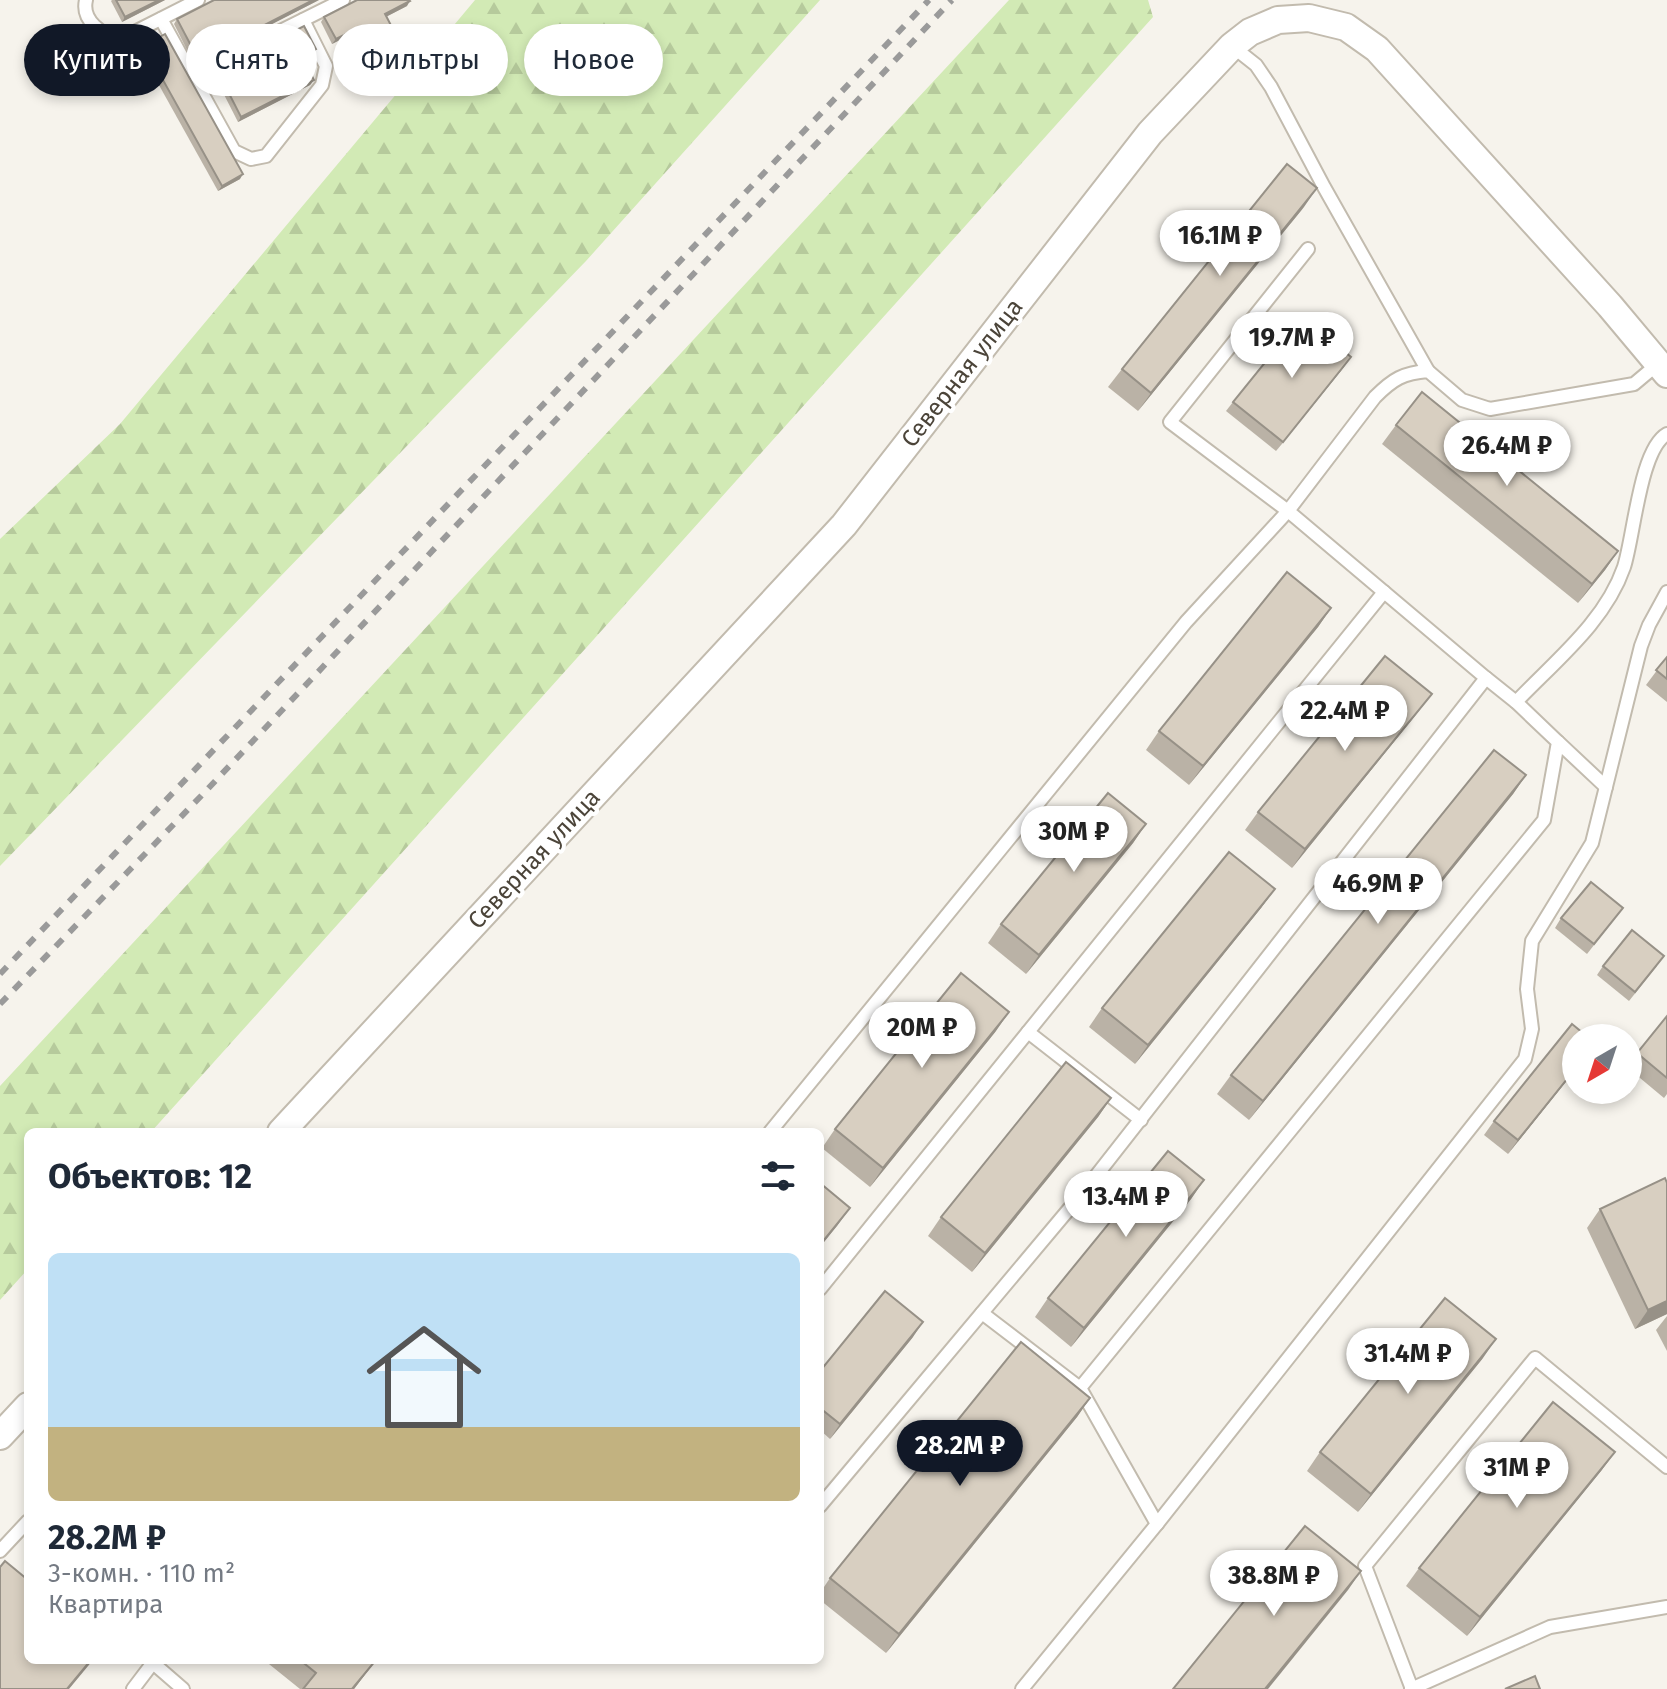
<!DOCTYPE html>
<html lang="ru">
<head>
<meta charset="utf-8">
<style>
	:root { --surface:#fff; --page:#f6f6f7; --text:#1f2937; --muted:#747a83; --accent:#111827 }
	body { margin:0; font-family:"Fira Sans",sans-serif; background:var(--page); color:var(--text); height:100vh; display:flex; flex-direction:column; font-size:30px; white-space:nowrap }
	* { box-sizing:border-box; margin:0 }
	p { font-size:26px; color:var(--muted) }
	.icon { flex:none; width:44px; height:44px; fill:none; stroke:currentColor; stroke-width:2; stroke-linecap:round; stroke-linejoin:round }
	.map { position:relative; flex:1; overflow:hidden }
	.panel { position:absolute; left:24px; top:1128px; width:800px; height:536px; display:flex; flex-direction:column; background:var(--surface); border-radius:12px; box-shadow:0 4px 12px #0003 }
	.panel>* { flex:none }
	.hud { position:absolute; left:24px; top:24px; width:800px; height:72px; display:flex; gap:16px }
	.needle { width:52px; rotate:219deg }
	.controls { position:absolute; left:1562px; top:1024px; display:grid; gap:16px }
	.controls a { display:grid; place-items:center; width:80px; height:80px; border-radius:50%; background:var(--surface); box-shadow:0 4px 12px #0003; font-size:40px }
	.price { position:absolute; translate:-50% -68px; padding:0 18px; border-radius:28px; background:#fff; color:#222; font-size:26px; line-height:52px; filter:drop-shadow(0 2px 4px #0008) }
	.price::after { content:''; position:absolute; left:50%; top:48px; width:24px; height:18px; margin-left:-12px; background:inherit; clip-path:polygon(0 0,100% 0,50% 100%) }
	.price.on { background:var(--accent); color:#fff }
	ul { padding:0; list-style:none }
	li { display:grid; align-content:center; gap:16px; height:424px; padding:0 24px }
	li span { display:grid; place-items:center; height:248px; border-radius:12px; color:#555 }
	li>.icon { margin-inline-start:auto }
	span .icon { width:144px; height:144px; fill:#fffc; stroke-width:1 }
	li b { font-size:34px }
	h2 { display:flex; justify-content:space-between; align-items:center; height:96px; padding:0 24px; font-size:34px }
	.chip { padding:0 28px; border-radius:36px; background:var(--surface); box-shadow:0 4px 12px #0003; font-size:28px; line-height:72px }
	.chip.on { background:var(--accent); color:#fff }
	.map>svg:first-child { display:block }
</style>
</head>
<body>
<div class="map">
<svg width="1667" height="1689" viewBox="0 0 1667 1689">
	<defs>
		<pattern id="forest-firs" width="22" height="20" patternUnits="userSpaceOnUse" patternTransform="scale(2)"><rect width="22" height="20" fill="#d2eab5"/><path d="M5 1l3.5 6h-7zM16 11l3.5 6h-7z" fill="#b6ca9c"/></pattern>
	</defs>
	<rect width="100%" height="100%" fill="#f6f3ec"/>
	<!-- forest -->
	<g fill="url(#forest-firs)">
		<path d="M475,0H820L586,261L0,866V539L120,424Z"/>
		<path d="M1009,0H1148L1153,17L151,1132H28V1269L0,1300V1086Z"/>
	</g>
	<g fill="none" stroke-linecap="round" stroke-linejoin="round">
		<!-- service casing -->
		<g stroke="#c2bbae" stroke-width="16">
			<g id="service">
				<path d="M86,0C81,21 102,34 119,40L198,0"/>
				<path d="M161,19L234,151L251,159L266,156L322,85L326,66L303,20"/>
				<path d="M1232,46L1256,65L1271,87L1324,187L1428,371"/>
				<path d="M192,75L343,0"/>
				<path d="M1516,702C1555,661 1605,622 1624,567C1634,536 1640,449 1667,434"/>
				<path d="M1558,742L1606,787"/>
				<path d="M1028,1032L1141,1120"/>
				<path d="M770,1132L1186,622L1288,511L1170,422L1308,249"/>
				<path d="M820,1289L1384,592"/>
				<path d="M982,1313L1080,1388"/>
				<path d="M820,1506L1085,1190L1486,678L1288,511L1375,397C1393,379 1403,373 1428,371L1462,400L1490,409L1634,384L1659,363"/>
				<path d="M1157,1524L1525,1059L1532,1029L1527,989L1532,941L1592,843L1641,646L1649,625L1667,592"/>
				<path d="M0,1551L28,1521"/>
				<path d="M153,1663L183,1689"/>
				<path d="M133,1689L155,1660"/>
				<path d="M1022,1689L1157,1524L1080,1388L1544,820L1558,742L1516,702L1486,678"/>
				<path d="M1411,1689L1550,1627L1667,1607"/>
				<path d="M1412,1689L1365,1566L1535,1358L1667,1467"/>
			</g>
		</g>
		<!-- minor casing -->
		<g stroke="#c2bbae" stroke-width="30">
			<g id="minor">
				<path d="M281,1132L844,525L1150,133L1232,46L1250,32L1278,20L1309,18L1346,27L1377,49L1610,306L1667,374"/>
				<path d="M0,1436L28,1406"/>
			</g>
		</g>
		<!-- service -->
		<use href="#service" stroke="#fff" stroke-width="12"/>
		<!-- minor -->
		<use href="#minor" stroke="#fff" stroke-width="26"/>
		<!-- rail -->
		<g stroke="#9a9a9a" stroke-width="6" stroke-dasharray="10 10" stroke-linecap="butt">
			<path d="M0,974L929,0"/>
			<path d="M0,1004L202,795L952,0"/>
		</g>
	</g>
	<!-- wall -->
	<g fill="#bab2a6">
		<path d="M112,0H165L122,22L111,1Z"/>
		<path d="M319,0L194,64L174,24L177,19Z"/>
		<path d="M407,6L387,16L395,33L392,38L367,51L357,31L332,44L321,22L324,17Z"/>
		<path d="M144,46L240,179L218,191L140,51Z"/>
		<path d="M316,49L313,54L303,59L314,80L310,85L238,122L214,75L217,71Z"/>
		<path d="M1304,207L1138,411L1108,387L1122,369Z"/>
		<path d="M1344,367L1276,451L1226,411L1233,402Z"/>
		<path d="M1396,425L1618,551L1605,570L1578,603L1382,444Z"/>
		<path d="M1331,608L1318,627L1189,785L1146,750L1159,731Z"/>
		<path d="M1667,657V702L1646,685Z"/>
		<path d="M1418,712L1292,868L1245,830L1258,812Z"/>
		<path d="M1526,775L1513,794L1249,1120L1217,1094L1231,1075Z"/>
		<path d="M1146,824L1133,843L1026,974L988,943L1001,924Z"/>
		<path d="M1275,889L1261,908L1135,1064L1089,1027L1102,1008Z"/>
		<path d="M1623,908L1587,954L1555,928L1561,918Z"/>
		<path d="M1603,966H1657L1629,1001L1597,975Z"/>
		<path d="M1667,1016V1094L1664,1098L1628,1068V1066Z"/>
		<path d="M996,1031L870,1187L822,1148L835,1129Z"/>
		<path d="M1576,1038V1069L1508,1154L1484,1135L1494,1121Z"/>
		<path d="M1111,1098L1098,1117L972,1272L928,1236L941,1217Z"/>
		<path d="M1204,1180L1191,1199L1071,1347L1035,1317L1048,1298Z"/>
		<path d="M1667,1183V1314L1635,1329L1587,1228L1600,1209Z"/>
		<path d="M1667,1316V1351L1656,1330Z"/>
		<path d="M913,1337L830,1439L820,1430V1371Z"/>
		<path d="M1483,1358L1358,1512L1307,1471L1320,1452Z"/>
		<path d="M1090,1398L1077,1417L886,1653L820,1600V1593L830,1578Z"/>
		<path d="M1615,1452L1601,1471L1467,1636L1406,1586L1419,1568Z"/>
		<path d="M264,1660H376L354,1689H300Z"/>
	</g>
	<!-- shaded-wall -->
	<g fill="#979187">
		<path d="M159,0H165L122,22L125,17Z"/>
		<path d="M313,0H319L194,64L198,59Z"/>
		<path d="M410,1L407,6L382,19L385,14Z"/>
		<path d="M360,27L357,31L332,44L336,39Z"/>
		<path d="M395,33L392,38L367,51L370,46Z"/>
		<path d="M316,49L313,54L299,62L302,57Z"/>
		<path d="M314,80L310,85L238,122L241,117Z"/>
		<path d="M243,174L240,179L218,191L222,186Z"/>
		<path d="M1317,188L1304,207L1138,411L1151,393Z"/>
		<path d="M1351,357L1344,367L1276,451L1283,442Z"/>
		<path d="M1618,551L1605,570L1578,603L1592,584Z"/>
		<path d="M1331,608L1318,627L1189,785L1203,766Z"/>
		<path d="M1432,694L1418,712L1292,868L1305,849Z"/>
		<path d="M1526,775L1513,794L1249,1120L1263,1101Z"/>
		<path d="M1146,824L1133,843L1026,974L1039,955Z"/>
		<path d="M1275,889L1261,908L1135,1064L1148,1045Z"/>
		<path d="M1009,1012L996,1031L870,1187L883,1168Z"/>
		<path d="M1576,1068V1069L1508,1154L1518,1140Z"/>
		<path d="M1111,1098L1098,1117L972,1272L985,1253Z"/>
		<path d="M1204,1180L1191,1199L1071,1347L1084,1328Z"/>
		<path d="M850,1208L837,1226L820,1247V1245Z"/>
		<path d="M1667,1301V1314L1635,1329L1648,1310Z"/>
		<path d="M923,1322L913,1337L830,1439L840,1424Z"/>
		<path d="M1496,1339L1483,1358L1358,1512L1371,1494Z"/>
		<path d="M1090,1398L1077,1417L886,1653L899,1634Z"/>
		<path d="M1615,1452L1601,1471L1467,1636L1480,1617Z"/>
		<path d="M1361,1571L1348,1590L1268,1689H1265Z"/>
		<path d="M91,1660H93L69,1689H67Z"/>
		<path d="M376,1660L354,1689H352Z"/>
	</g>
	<!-- building -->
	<g fill="#d8cfc1" stroke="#979187" stroke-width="2">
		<path d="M116,0H159L125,17Z"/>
		<path d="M214,0H313L198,59L177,19Z"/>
		<path d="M357,0H409L410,1L385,14L395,33L370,46L360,27L336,39L324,17Z"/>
		<path d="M304,26L316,49L302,57L314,80L241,117L217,70Z"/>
		<path d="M165,34L243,174L222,186L144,46Z"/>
		<path d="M1287,164L1317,188L1151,393L1122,369Z"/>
		<path d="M1302,317L1351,357L1283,442L1233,402Z"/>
		<path d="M1422,392L1618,551L1592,584L1396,425Z"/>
		<path d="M1287,572L1331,608L1203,766L1159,731Z"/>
		<path d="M1385,656L1432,694L1305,849L1258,812Z"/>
		<path d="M1667,657V679L1656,670Z"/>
		<path d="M1494,750L1526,775L1263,1101L1231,1075Z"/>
		<path d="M1108,793L1146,824L1039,955L1001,924Z"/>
		<path d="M1229,852L1275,889L1148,1045L1102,1008Z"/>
		<path d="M1591,882L1623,908L1594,944L1561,918Z"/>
		<path d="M1632,930L1664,956L1635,992L1603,966Z"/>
		<path d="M961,973L1009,1012L883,1168L835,1129Z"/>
		<path d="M1667,1016V1078L1637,1053Z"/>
		<path d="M1572,1024L1589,1038H1576V1068L1518,1140L1494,1121Z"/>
		<path d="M1066,1062L1111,1098L985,1253L941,1217Z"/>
		<path d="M1168,1151L1204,1180L1084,1328L1048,1298Z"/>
		<path d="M1665,1178L1667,1183V1301L1648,1310L1600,1209Z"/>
		<path d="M820,1183L850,1208L820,1245Z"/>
		<path d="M885,1291L923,1322L840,1424L820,1408V1371Z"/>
		<path d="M1445,1298L1496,1339L1371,1494L1320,1452Z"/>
		<path d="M1021,1342L1090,1398L899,1634L830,1578Z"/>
		<path d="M1553,1402L1615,1452L1480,1617L1419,1568Z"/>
		<path d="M1305,1526L1361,1571L1265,1689H1173Z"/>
		<path d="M5,1561L28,1580V1660H91L67,1689H0V1567Z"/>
		<path d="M300,1660H376L352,1689H303L316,1673Z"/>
		<path d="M1535,1676L1540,1689H1505Z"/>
	</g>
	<g text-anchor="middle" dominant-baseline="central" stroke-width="8" stroke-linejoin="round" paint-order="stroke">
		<!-- street labels -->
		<g font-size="24" fill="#4b4439" stroke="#fff">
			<text transform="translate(962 373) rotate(-52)">Северная улица</text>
			<text transform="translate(534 859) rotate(-47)">Северная улица</text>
		</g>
	</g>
</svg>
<div class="controls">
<a><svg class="needle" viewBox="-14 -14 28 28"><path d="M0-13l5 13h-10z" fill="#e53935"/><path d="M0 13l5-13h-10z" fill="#747a83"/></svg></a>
</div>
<b class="price" style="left:1220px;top:278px">16.1M ₽</b>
<b class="price" style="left:1292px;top:380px">19.7M ₽</b>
<b class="price" style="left:1507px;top:488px">26.4M ₽</b>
<b class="price" style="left:1345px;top:753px">22.4M ₽</b>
<b class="price" style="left:1074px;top:874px">30M ₽</b>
<b class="price" style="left:1378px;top:926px">46.9M ₽</b>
<b class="price" style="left:922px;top:1070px">20M ₽</b>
<b class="price" style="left:1126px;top:1239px">13.4M ₽</b>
<b class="price" style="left:1408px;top:1396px">31.4M ₽</b>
<b class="price on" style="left:960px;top:1488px">28.2M ₽</b>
<b class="price" style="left:1517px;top:1510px">31M ₽</b>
<b class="price" style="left:1274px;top:1618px">38.8M ₽</b>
<div class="hud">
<a class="chip on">Купить</a>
<a class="chip">Снять</a>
<a class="chip">Фильтры</a>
<a class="chip">Новое</a>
</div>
<section class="panel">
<h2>Объектов: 12<svg class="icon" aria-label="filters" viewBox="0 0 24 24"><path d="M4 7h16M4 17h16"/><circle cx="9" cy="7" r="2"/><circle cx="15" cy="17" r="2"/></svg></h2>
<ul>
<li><span style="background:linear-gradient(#bfe0f5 70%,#c2b280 0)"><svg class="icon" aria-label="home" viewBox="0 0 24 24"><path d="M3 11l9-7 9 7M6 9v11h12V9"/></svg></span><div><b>28.2M ₽</b><p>3-комн. · 110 m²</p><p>Квартира</p></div></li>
</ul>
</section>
</div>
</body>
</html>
